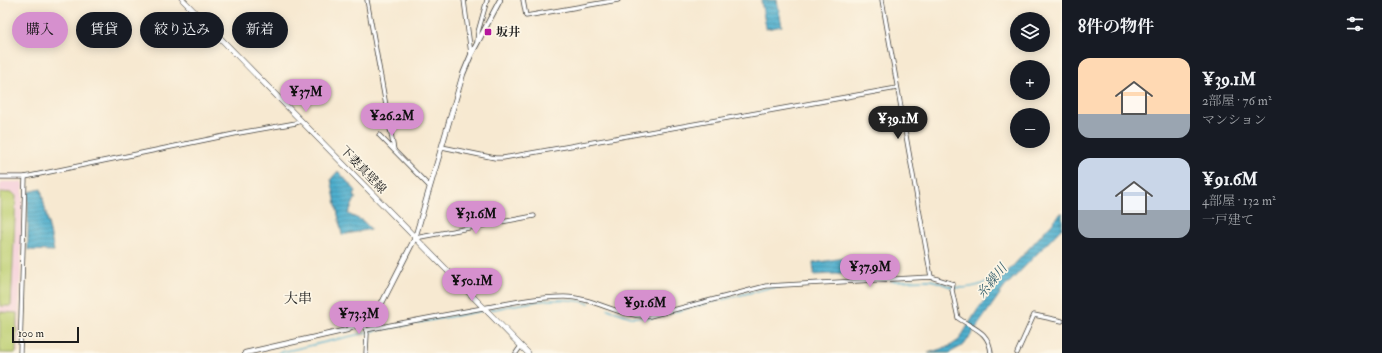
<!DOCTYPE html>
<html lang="ja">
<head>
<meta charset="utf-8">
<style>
	:root { --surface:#171b24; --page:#20242c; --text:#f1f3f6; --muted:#9ea1a6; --accent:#d690ce }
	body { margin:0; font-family:"IM FELL Double Pica","Noto Serif JP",serif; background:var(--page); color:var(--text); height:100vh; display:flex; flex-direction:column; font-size:15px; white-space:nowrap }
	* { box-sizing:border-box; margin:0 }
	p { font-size:13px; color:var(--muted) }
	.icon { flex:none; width:22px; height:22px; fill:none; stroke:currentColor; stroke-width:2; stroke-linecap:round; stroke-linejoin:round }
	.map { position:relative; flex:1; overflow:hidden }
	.drawer { display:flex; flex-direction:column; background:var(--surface); width:320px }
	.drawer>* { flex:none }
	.hud { position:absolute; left:12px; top:12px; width:380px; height:36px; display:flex; gap:8px }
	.tools { position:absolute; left:1010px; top:12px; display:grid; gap:8px }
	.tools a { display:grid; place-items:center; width:40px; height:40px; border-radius:50%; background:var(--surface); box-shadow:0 2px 10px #0003; font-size:20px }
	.scale { position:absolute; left:12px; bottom:10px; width:67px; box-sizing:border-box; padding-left:4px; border:2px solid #1c1c1c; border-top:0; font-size:11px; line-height:14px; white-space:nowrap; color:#1c1c1c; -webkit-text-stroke:3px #fcf5e5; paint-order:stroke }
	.price { position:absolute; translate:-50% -34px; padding:0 9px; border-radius:14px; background:var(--accent); color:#111; font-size:13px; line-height:26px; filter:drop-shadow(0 1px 2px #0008) }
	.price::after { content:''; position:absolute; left:50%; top:24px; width:12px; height:9px; margin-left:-6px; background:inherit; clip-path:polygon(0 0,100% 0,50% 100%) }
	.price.current { background:#222; color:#fff }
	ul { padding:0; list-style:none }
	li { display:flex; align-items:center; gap:12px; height:100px; padding:0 16px }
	li span { display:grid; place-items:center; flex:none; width:112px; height:80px; border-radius:12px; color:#555 }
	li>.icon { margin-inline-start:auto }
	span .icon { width:48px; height:48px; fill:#fffc; stroke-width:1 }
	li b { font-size:17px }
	h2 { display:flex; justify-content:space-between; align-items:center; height:48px; padding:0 16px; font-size:17px }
	.chip { padding:0 14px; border-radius:18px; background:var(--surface); box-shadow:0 2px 10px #0003; font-size:14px; line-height:36px }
	.chip.current { background:var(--accent); color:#111 }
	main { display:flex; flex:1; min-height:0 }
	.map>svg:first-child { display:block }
</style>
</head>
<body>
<main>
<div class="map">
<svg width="1062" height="353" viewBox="0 0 1062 353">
	<defs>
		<pattern id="water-rules" width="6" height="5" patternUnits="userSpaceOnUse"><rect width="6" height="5" fill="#4fafce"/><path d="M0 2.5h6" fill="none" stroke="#418ea6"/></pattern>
	</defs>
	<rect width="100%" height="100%" fill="#fcf5e5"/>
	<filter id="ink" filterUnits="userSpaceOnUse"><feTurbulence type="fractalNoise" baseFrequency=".025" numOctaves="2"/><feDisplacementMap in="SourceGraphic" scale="8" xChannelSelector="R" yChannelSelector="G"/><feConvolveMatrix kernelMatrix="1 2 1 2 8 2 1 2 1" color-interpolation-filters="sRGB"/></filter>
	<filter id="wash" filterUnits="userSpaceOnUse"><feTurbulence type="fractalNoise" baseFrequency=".012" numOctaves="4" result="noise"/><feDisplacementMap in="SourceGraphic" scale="16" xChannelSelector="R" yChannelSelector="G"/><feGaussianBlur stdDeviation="0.9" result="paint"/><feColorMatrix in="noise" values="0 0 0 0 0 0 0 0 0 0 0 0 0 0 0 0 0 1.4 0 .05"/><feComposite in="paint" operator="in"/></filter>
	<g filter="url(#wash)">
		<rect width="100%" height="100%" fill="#f7e9d1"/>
		<!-- built -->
		<path fill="#f5cfda" d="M0,182H23L18,353H0Z"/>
		<!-- garden -->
		<g fill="#bdcf72" stroke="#6c7647">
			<path d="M0,192L13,193L16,196L11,306H0Z"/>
			<path d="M0,312L17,313L16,353H0Z"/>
		</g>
		<!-- water -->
		<g fill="url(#water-rules)" stroke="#366675">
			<path d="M761,0H777L782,26L766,29Z"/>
			<path d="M338,171L356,191L354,196L356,197L348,214L363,221L371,229L342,235L331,179Z"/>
			<path d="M41,189L54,251L28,250V192Z"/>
			<path d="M1062,212V228L1004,288L964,345L949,353H928L950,346L959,340L978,309L1002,278Z"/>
			<path d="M850,257V259H852L853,267L861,265L862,273L814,275L813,263Z"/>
		</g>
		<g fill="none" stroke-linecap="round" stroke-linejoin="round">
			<!-- stream -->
			<g stroke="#4fafce" stroke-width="1.5">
				<path d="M891,281L930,280C938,281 944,285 952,287C962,289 981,287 989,280L998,285"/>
				<path d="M608,309L631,317L651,318L768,288L783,287"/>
				<path d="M490,310C524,303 556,295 589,303"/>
				<path d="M278,353L369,332L481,311"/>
			</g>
		</g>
	</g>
	<g filter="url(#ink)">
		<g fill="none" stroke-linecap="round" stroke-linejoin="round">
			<!-- minor casing -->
			<g stroke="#3d3b37" stroke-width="5">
				<g id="minor">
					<path d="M367,0L394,150"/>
					<path d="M464,0L471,54"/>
					<path d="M523,0L526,16L618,0"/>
					<path d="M882,0L931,277"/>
					<path d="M477,41L478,32L487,0"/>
					<path d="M379,135L430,187"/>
					<path d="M442,147L495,158H503L897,88"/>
					<path d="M0,177H25L20,353"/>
					<path d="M25,177L239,133L296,123L301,121"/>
					<path d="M415,238L534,216"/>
					<path d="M363,322L366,330C405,322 444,315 483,308C510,303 537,297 564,297C594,297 620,318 650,316L766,286L931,277L953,284L952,290L958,318C974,329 989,331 991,353"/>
					<path d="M366,353L367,334L366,330"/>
					<path d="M516,353L521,346"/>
					<path d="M1017,353L1034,315L1062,321"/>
				</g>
			</g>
			<!-- tertiary casing -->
			<g stroke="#3d3b37" stroke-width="6">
				<path id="tertiary" d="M245,353L347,330L363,322L374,312L383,301L415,238L463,74L471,55L500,0"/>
			</g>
			<!-- secondary casing -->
			<g stroke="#3d3b37" stroke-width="6">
				<path id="secondary" d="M183,0L528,353"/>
			</g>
			<!-- minor -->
			<use href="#minor" stroke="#fff" stroke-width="3.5"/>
			<!-- tertiary -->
			<use href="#tertiary" stroke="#fff" stroke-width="4.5"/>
			<!-- secondary -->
			<use href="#secondary" stroke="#fff" stroke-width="5"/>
		</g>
	</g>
	<!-- markers -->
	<rect fill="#b5179e" stroke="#fcf5e5" stroke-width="1.5" x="484" y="28" width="8" height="8" rx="2"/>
	<g text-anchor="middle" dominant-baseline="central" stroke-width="3.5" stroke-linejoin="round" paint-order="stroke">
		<!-- poi labels -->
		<g font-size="12" font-weight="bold" fill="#1c1c1c" stroke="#fcf5e5" text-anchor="start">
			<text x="496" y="32">坂井</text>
		</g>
		<!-- street labels -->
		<g font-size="12" fill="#1c1c1c" stroke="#fcf5e5">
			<text transform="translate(363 170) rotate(46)">下妻真壁線</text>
		</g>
		<!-- water labels -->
		<g font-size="13" font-style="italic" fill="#335e6c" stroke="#fcf5e5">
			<text transform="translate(992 281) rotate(-51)">糸繰川</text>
		</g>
		<!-- quarter labels -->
		<g font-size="14" fill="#1c1c1c" stroke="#fcf5e5">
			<text x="298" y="298">大串</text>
		</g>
	</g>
</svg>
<div class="tools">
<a><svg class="icon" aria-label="layers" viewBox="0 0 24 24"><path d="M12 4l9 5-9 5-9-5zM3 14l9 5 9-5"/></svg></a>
<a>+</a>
<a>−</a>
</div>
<div class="scale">100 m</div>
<b class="price" style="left:306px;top:113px">¥37M</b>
<b class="price" style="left:392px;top:137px">¥26.2M</b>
<b class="price current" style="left:898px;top:140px">¥39.1M</b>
<b class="price" style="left:476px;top:235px">¥31.6M</b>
<b class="price" style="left:870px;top:288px">¥37.9M</b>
<b class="price" style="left:472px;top:302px">¥50.1M</b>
<b class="price" style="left:645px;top:324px">¥91.6M</b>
<b class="price" style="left:359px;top:335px">¥73.3M</b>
<div class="hud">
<a class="chip current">購入</a>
<a class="chip">賃貸</a>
<a class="chip">絞り込み</a>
<a class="chip">新着</a>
</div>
</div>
<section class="drawer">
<h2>8件の物件<svg class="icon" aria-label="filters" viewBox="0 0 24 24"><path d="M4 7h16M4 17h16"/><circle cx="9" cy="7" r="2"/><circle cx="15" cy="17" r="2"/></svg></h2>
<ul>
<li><span style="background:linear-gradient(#ffd9b3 70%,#9aa5b1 0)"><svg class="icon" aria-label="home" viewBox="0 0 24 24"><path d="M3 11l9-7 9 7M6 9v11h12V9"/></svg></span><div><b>¥39.1M</b><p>2部屋 · 76 m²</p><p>マンション</p></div></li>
<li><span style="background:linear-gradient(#c9d6e8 65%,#9aa5b1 0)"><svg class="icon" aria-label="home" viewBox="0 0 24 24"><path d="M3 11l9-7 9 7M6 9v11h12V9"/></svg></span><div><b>¥91.6M</b><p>4部屋 · 132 m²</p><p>一戸建て</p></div></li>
</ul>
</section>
</main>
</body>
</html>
